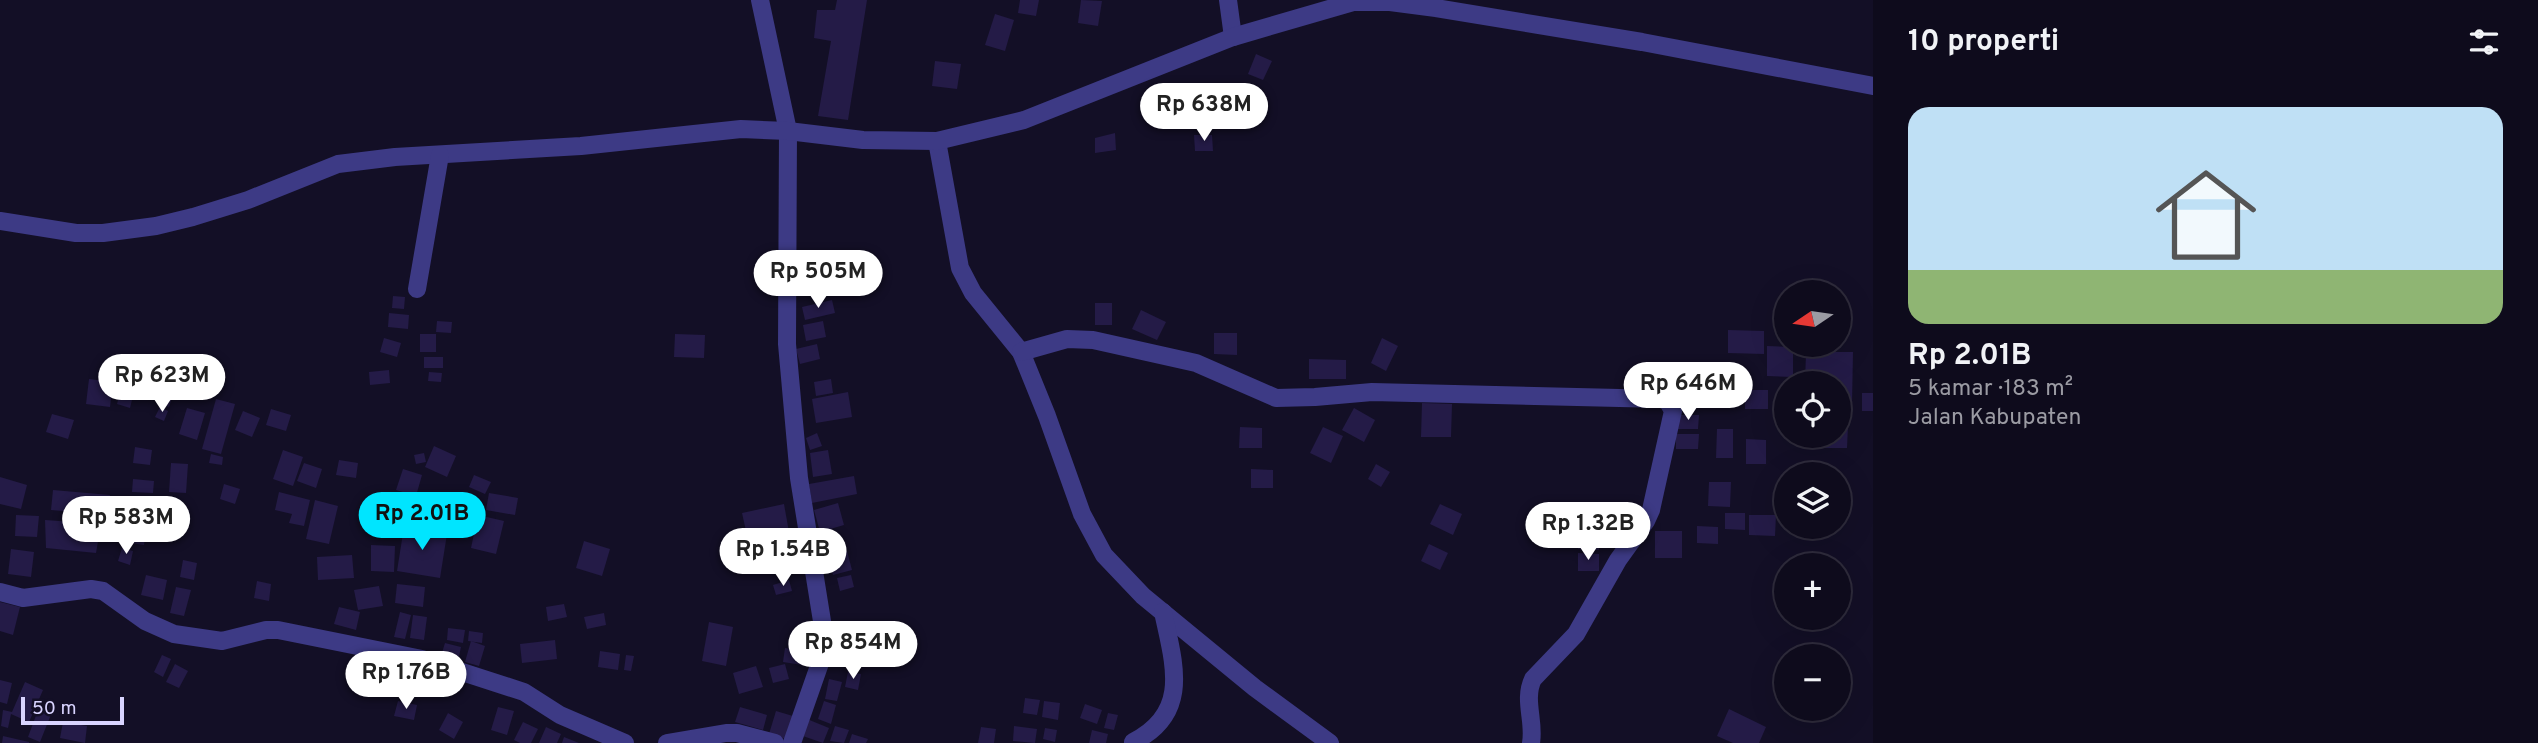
<!DOCTYPE html>
<html lang="id">
<head>
<meta charset="utf-8">
<style>
	:root { --surface:#0e0b1c; --page:#171425; --text:#f1f3f6; --muted:#9b9ba3; --line:#2e2b3b; --accent:#00e5ff }
	body { margin:0; font-family:Overpass,sans-serif; background:var(--page); color:var(--text); height:100vh; display:flex; flex-direction:column; font-size:26px; white-space:nowrap }
	* { box-sizing:border-box; margin:0 }
	p { font-size:23px; color:var(--muted) }
	.icon { flex:none; width:38px; height:38px; fill:none; stroke:currentColor; stroke-width:2; stroke-linecap:round; stroke-linejoin:round }
	.map { position:relative; flex:1; overflow:hidden }
	.sheet { display:flex; flex-direction:column; background:var(--surface); width:665px }
	.sheet>* { flex:none }
	.needle { width:46px; rotate:257deg }
	.controls { position:absolute; left:1774px; top:280px; display:grid; gap:14px }
	.controls a { display:grid; place-items:center; width:77px; height:77px; border-radius:50%; background:var(--surface); box-shadow:0 7px 28px #0002,0 0 0 2px var(--line); font-size:35px }
	.scale { position:absolute; left:21px; bottom:18px; width:103px; box-sizing:border-box; padding-left:7px; border:4px solid #d9d4ff; border-top:0; font-size:19px; line-height:24px; white-space:nowrap; color:#d9d4ff; -webkit-text-stroke:5px #130f26; paint-order:stroke }
	.price { position:absolute; translate:-50% -60px; padding:0 16px; border-radius:24px; background:#fff; color:#222; font-size:23px; line-height:46px; filter:drop-shadow(0 2px 4px #0008) }
	.price::after { content:''; position:absolute; left:50%; top:42px; width:21px; height:16px; margin-left:-10px; background:inherit; clip-path:polygon(0 0,100% 0,50% 100%) }
	.price.current { background:var(--accent); color:#111 }
	ul { padding:0; list-style:none }
	li { display:grid; align-content:center; gap:14px; height:371px; padding:0 35px }
	li span { display:grid; place-items:center; height:217px; border-radius:21px; color:#555 }
	li>.icon { margin-inline-start:auto }
	span .icon { width:126px; height:126px; fill:#fffc; stroke-width:1 }
	li b { font-size:30px }
	h2 { display:flex; justify-content:space-between; align-items:center; height:84px; padding:0 35px; font-size:30px }
	main { display:flex; flex:1; min-height:0 }
	.map>svg:first-child { display:block }
</style>
</head>
<body>
<main>
<div class="map">
<svg width="1873" height="743" viewBox="0 0 1873 743">
	<rect width="100%" height="100%" fill="#130f26"/>
	<!-- building -->
	<g fill="#241b47">
		<path d="M837,0H867L848,120L818,116L831,41L814,38L817,10H835Z"/>
		<path d="M1020,0H1039L1036,16L1018,13Z"/>
		<path d="M1081,0L1102,1L1098,26L1078,23Z"/>
		<path d="M995,14L1014,20L1005,51L985,45Z"/>
		<path d="M1256,54L1272,61L1263,80L1248,74Z"/>
		<path d="M935,61L961,64L957,89L932,86Z"/>
		<path d="M1213,106L1214,127H1197L1196,107Z"/>
		<path d="M1115,133L1116,150L1095,153V138Z"/>
		<path d="M1194,135H1212L1213,151H1195Z"/>
		<path d="M393,296L405,297L404,309L392,308Z"/>
		<path d="M832,300L835,313L805,320L802,307Z"/>
		<rect x="1095" y="303" width="17" height="22"/>
		<path d="M1141,310L1166,322L1157,340L1132,329Z"/>
		<path d="M389,313L409,315L408,329L388,327Z"/>
		<path d="M437,321L452,322L451,333L436,332Z"/>
		<path d="M823,321L826,337L806,341L803,325Z"/>
		<path d="M1728,330L1764,331V354L1728,353Z"/>
		<path d="M1214,333H1237V355L1214,354Z"/>
		<rect x="420" y="334" width="16" height="18"/>
		<path d="M675,334L705,335L704,358L674,357Z"/>
		<path d="M384,338L401,343L397,357L380,352Z"/>
		<path d="M1382,338L1398,346L1386,371L1371,363Z"/>
		<path d="M817,344L820,359L800,364L796,349Z"/>
		<path d="M1767,346L1793,347V377L1767,376Z"/>
		<path d="M1806,352H1853L1852,405L1839,404V383H1805Z"/>
		<rect x="424" y="357" width="19" height="11"/>
		<path d="M1309,359L1346,360V379H1309Z"/>
		<path d="M389,370L390,383L370,385L369,372Z"/>
		<path d="M429,372L442,373L441,382L428,381Z"/>
		<path d="M1641,374L1676,375L1675,394L1641,393Z"/>
		<path d="M89,379L113,382L110,407L86,404Z"/>
		<path d="M831,379L833,393L816,396L814,382Z"/>
		<path d="M1695,386L1713,387V407H1694Z"/>
		<path d="M1720,390L1739,391L1738,404H1719Z"/>
		<rect x="1745" y="390" width="23" height="19"/>
		<path d="M163,391L173,395L169,407L159,404Z"/>
		<path d="M120,392L133,396L130,408L117,404Z"/>
		<path d="M848,392L852,417L816,423L812,399Z"/>
		<rect x="1862" y="393" width="11" height="18"/>
		<path d="M216,399L235,404L221,454L202,449Z"/>
		<path d="M1422,403L1452,404L1451,437H1421Z"/>
		<path d="M160,407L168,411L164,421L155,417Z"/>
		<path d="M187,408L205,413L197,440L179,434Z"/>
		<path d="M1354,408L1375,420L1364,442L1342,430Z"/>
		<path d="M271,409L291,415L286,431L266,425Z"/>
		<path d="M243,411L260,418L252,437L235,430Z"/>
		<path d="M52,414L74,420L68,439L46,432Z"/>
		<path d="M1679,415H1699L1698,429H1678Z"/>
		<path d="M1839,426H1848L1847,448H1820V436H1839Z"/>
		<path d="M1240,427L1262,428V448H1239Z"/>
		<path d="M1323,427L1343,436L1331,463L1310,453Z"/>
		<path d="M1717,429H1733V458H1716Z"/>
		<path d="M817,433L822,446L810,450L806,438Z"/>
		<path d="M1676,434H1699L1698,449H1676Z"/>
		<path d="M1746,439L1766,440V464H1746Z"/>
		<path d="M434,446L456,456L447,477L425,467Z"/>
		<path d="M135,447L152,450L150,465L133,463Z"/>
		<path d="M283,450L303,457L293,486L273,479Z"/>
		<path d="M828,450L832,474L813,477L810,453Z"/>
		<path d="M424,453L426,462L416,464L414,455Z"/>
		<path d="M211,454L223,457L222,465L209,463Z"/>
		<path d="M339,460L358,463L356,478L336,475Z"/>
		<path d="M171,463L188,464L186,493L169,492Z"/>
		<path d="M304,463L322,469L316,488L297,481Z"/>
		<path d="M1376,464L1390,472L1381,487L1368,479Z"/>
		<path d="M403,469L422,475L416,496L396,490Z"/>
		<path d="M1251,469L1273,470V488H1251Z"/>
		<path d="M474,475L491,482L485,494L469,487Z"/>
		<path d="M854,476L857,494L812,503L809,484Z"/>
		<path d="M0,477L27,485L21,509L0,504Z"/>
		<path d="M133,479L154,481L153,493L132,492Z"/>
		<path d="M1709,482H1731L1730,507L1708,506Z"/>
		<path d="M1839,483H1847L1846,500L1839,499Z"/>
		<path d="M224,484L240,489L235,504L220,499Z"/>
		<path d="M53,490L110,495L108,515L51,510Z"/>
		<path d="M279,492L310,500L304,526L289,523L292,514L275,510Z"/>
		<path d="M489,493L518,498L515,515L486,510Z"/>
		<path d="M315,500L338,506L329,544L306,539Z"/>
		<path d="M838,503L844,525L820,532L814,510Z"/>
		<path d="M151,504L170,512L165,525L146,517Z"/>
		<path d="M784,504L789,532L748,540L742,513Z"/>
		<path d="M1440,504L1462,514L1453,535L1430,524Z"/>
		<path d="M1725,513H1745V530L1725,529Z"/>
		<path d="M16,515L39,516L37,537L15,536Z"/>
		<path d="M478,515L504,521L496,554L471,548Z"/>
		<path d="M1749,515H1776L1775,536L1749,535Z"/>
		<path d="M45,520L101,524L96,553L46,548Z"/>
		<path d="M127,524L146,527L144,545L124,542Z"/>
		<path d="M1697,526L1718,527V544L1697,543Z"/>
		<path d="M404,527L447,534L440,578L397,571Z"/>
		<rect x="1655" y="531" width="27" height="27"/>
		<path d="M1579,532H1600L1599,550L1578,549Z"/>
		<path d="M783,537L785,553L763,557L760,542Z"/>
		<path d="M584,541L610,549L602,576L576,568Z"/>
		<path d="M1429,544L1448,553L1440,570L1421,561Z"/>
		<path d="M371,545L395,546L394,572L371,571Z"/>
		<path d="M122,548L133,551L130,565L118,561Z"/>
		<path d="M11,549L34,552L31,577L8,574Z"/>
		<path d="M847,551L852,570L833,575L827,556Z"/>
		<path d="M1578,553L1599,554V571H1578Z"/>
		<path d="M352,555L354,578L318,580L317,557Z"/>
		<path d="M183,560L197,563L194,580L180,577Z"/>
		<path d="M146,575L167,580L163,600L141,595Z"/>
		<path d="M851,575L854,587L840,591L837,578Z"/>
		<path d="M789,580L792,591L776,595L773,585Z"/>
		<path d="M257,581L271,584L269,601L254,598Z"/>
		<path d="M397,584L425,587L423,607L395,603Z"/>
		<path d="M379,586L383,606L358,610L354,590Z"/>
		<path d="M176,587L191,590L184,616L170,613Z"/>
		<path d="M0,602L20,607L13,635L0,631Z"/>
		<path d="M564,604L567,617L548,621L546,607Z"/>
		<path d="M339,607L360,612L356,630L334,624Z"/>
		<path d="M400,612L411,615L405,639L394,637Z"/>
		<path d="M604,613L606,625L587,629L584,617Z"/>
		<path d="M413,615L427,617L424,640L410,638Z"/>
		<path d="M709,622L733,627L726,666L702,661Z"/>
		<path d="M448,628L465,630L463,643L447,640Z"/>
		<path d="M469,631L483,633L482,643L468,641Z"/>
		<path d="M555,640L557,659L522,663L520,644Z"/>
		<path d="M471,641L485,646L479,666L465,662Z"/>
		<path d="M445,643L461,647L458,661L441,656Z"/>
		<path d="M785,648L804,651L802,665L783,662Z"/>
		<path d="M600,651L620,654L618,670L598,667Z"/>
		<path d="M162,655L171,659L163,677L154,672Z"/>
		<path d="M626,655L634,656L631,671L624,670Z"/>
		<path d="M175,664L188,671L179,688L166,682Z"/>
		<path d="M785,664L789,679L773,683L769,668Z"/>
		<path d="M756,666L763,687L739,694L733,673Z"/>
		<path d="M848,672L861,674L858,690L845,687Z"/>
		<path d="M829,679L842,682L837,701L825,699Z"/>
		<path d="M0,680L12,683L7,704L0,702Z"/>
		<path d="M25,682L43,690L29,722L11,714L8,728L1,726L3,710L12,712Z"/>
		<path d="M1025,698L1040,700L1037,715L1023,713Z"/>
		<path d="M398,701L417,705L414,720L394,716Z"/>
		<path d="M824,701L836,705L831,724L818,719Z"/>
		<path d="M1044,701L1060,703L1058,720L1042,717Z"/>
		<path d="M41,702L54,707L40,742L28,737Z"/>
		<path d="M1085,704L1102,710L1097,724L1080,718Z"/>
		<path d="M498,707L514,711L507,735L491,730Z"/>
		<path d="M740,707L767,715L763,730L735,722Z"/>
		<path d="M1729,709L1766,727L1759,743H1733L1717,736Z"/>
		<path d="M776,711L793,716L786,739L769,734Z"/>
		<path d="M448,713L463,722L454,739L439,730Z"/>
		<path d="M1108,713L1118,715L1114,730L1104,728Z"/>
		<path d="M807,719L829,728L823,743L800,735Z"/>
		<path d="M63,722L87,726L85,743L60,738Z"/>
		<path d="M523,722L538,729L531,743H520L514,740Z"/>
		<path d="M835,726L849,730L844,743L830,741Z"/>
		<path d="M1014,726L1037,729L1035,743L1013,741Z"/>
		<path d="M546,727L561,734L557,743H539Z"/>
		<path d="M981,727L996,729L994,743H978Z"/>
		<path d="M1045,728L1057,730L1055,742L1043,739Z"/>
		<path d="M1092,730L1108,734L1106,743H1089Z"/>
		<path d="M852,734L868,739L866,743H849Z"/>
		<path d="M3,736L29,742V743H2Z"/>
		<path d="M564,737L579,743H562Z"/>
	</g>
	<g fill="none" stroke-linecap="round" stroke-linejoin="round">
		<!-- minor -->
		<g stroke="#3d3a85" stroke-width="18">
			<path d="M760,0L788,131L787,344L799,478L826,646L792,743"/>
			<path d="M1228,0L1233,37"/>
			<path d="M937,141L960,268L973,293L1021,352L1047,416L1082,514L1104,555L1143,596L1188,633L1255,688L1330,743"/>
			<path d="M0,221L76,233H103L156,226L193,217L248,200L338,164L395,157L581,146L741,129L788,131L863,140L937,141L1024,120L1233,37L1353,2H1390L1436,8L1642,42L1873,86"/>
			<path d="M417,289L440,155"/>
			<path d="M1021,352L1067,339L1093,340L1196,363L1276,398L1315,397L1372,392L1662,399L1668,402L1673,411L1651,510L1646,521L1618,560L1576,634L1533,679C1523,700 1535,721 1531,743"/>
			<path d="M0,592L23,598L91,589L103,591L145,621L174,634L222,641L266,630H278L422,659L524,692L560,715L625,743"/>
			<path d="M1133,742C1191,713 1174,664 1163,612"/>
			<path d="M667,743L726,733H737L775,743"/>
		</g>
	</g>
</svg>
<div class="controls">
<a><svg class="needle" viewBox="-14 -14 28 28"><path d="M0-13l5 13h-10z" fill="#e53935"/><path d="M0 13l5-13h-10z" fill="#9b9ba3"/></svg></a>
<a><svg class="icon" aria-label="locate" viewBox="0 0 24 24"><circle cx="12" cy="12" r="6"/><path d="M12 2v4M12 18v4M2 12h4M18 12h4"/></svg></a>
<a><svg class="icon" aria-label="layers" viewBox="0 0 24 24"><path d="M12 4l9 5-9 5-9-5zM3 14l9 5 9-5"/></svg></a>
<a>+</a>
<a>−</a>
</div>
<div class="scale">50 m</div>
<b class="price" style="left:1204px;top:143px">Rp 638M</b>
<b class="price" style="left:818px;top:310px">Rp 505M</b>
<b class="price" style="left:162px;top:414px">Rp 623M</b>
<b class="price" style="left:1688px;top:422px">Rp 646M</b>
<b class="price current" style="left:422px;top:552px">Rp 2.01B</b>
<b class="price" style="left:126px;top:556px">Rp 583M</b>
<b class="price" style="left:1588px;top:562px">Rp 1.32B</b>
<b class="price" style="left:783px;top:588px">Rp 1.54B</b>
<b class="price" style="left:853px;top:681px">Rp 854M</b>
<b class="price" style="left:406px;top:711px">Rp 1.76B</b>
</div>
<section class="sheet">
<h2>10 properti<svg class="icon" aria-label="filters" viewBox="0 0 24 24"><path d="M4 7h16M4 17h16"/><circle cx="9" cy="7" r="2"/><circle cx="15" cy="17" r="2"/></svg></h2>
<ul>
<li><span style="background:linear-gradient(#bfe0f5 75%,#8fb573 0)"><svg class="icon" aria-label="home" viewBox="0 0 24 24"><path d="M3 11l9-7 9 7M6 9v11h12V9"/></svg></span><div><b>Rp 2.01B</b><p>5 kamar · 183 m²</p><p>Jalan Kabupaten</p></div></li>
</ul>
</section>
</main>
</body>
</html>
